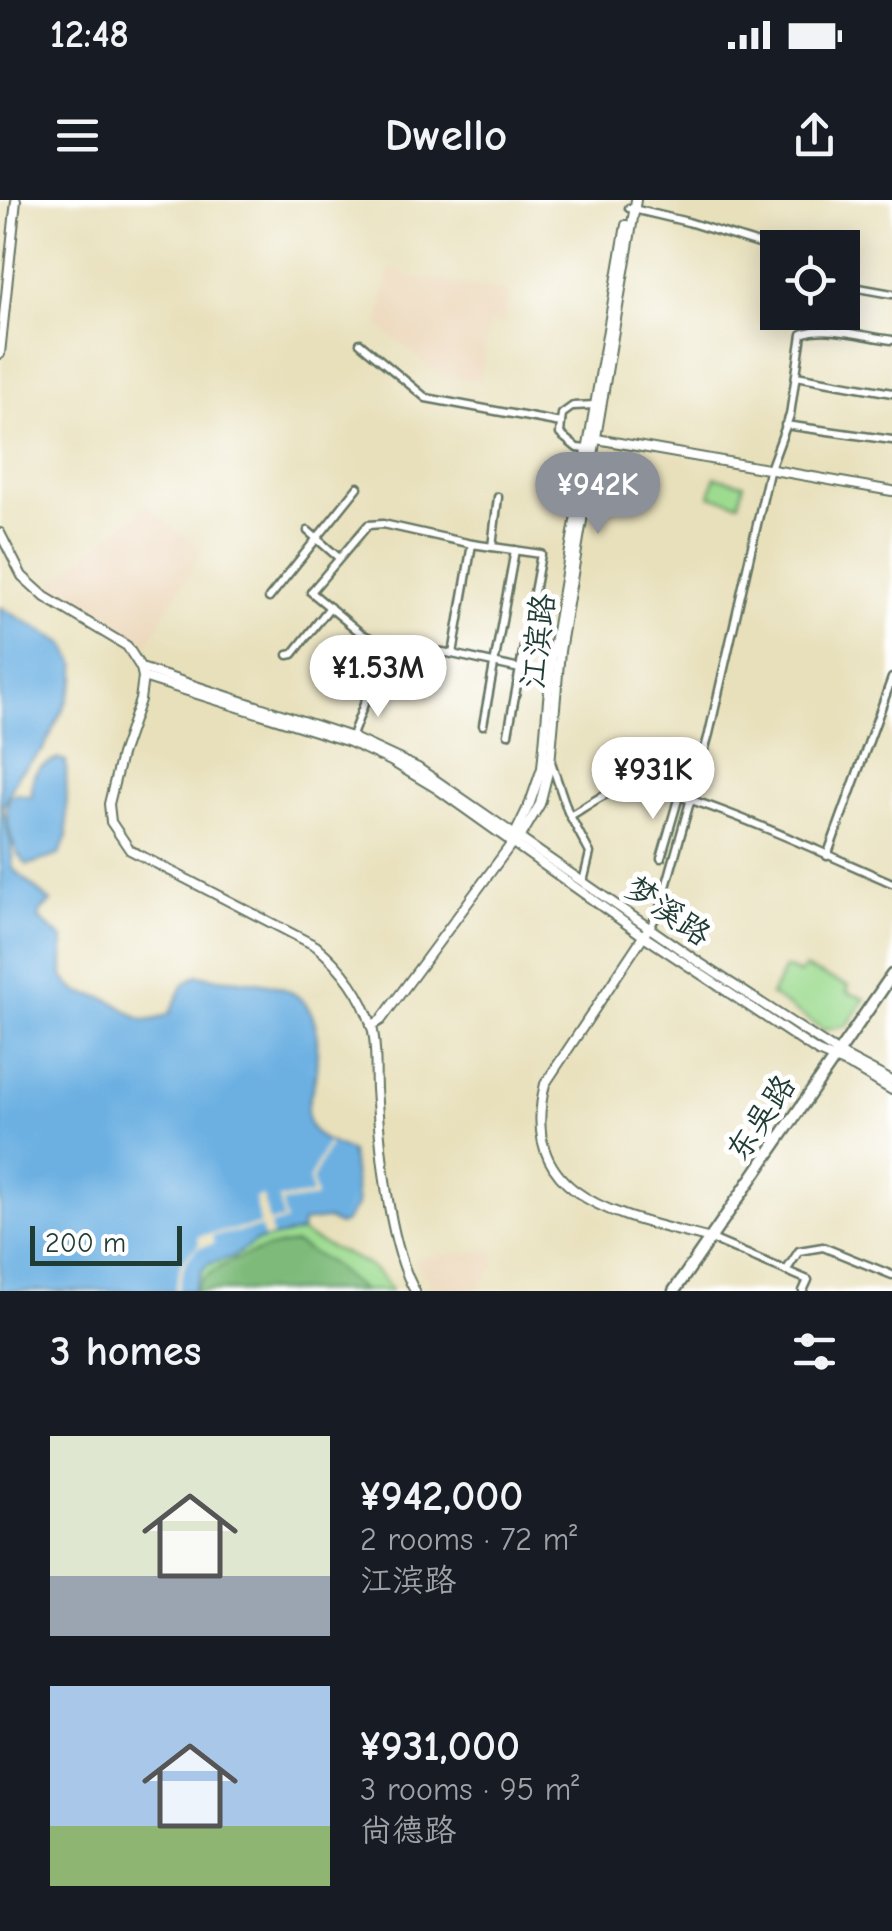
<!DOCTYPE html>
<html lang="en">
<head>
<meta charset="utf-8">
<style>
	:root { --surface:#171b24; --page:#242831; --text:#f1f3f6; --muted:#9ea1a6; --accent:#8c9099 }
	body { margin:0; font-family:"Comic Neue","LXGW WenKai TC",sans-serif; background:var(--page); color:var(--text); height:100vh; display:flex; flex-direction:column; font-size:38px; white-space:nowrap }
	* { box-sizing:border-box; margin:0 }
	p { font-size:32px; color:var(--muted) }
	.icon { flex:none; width:55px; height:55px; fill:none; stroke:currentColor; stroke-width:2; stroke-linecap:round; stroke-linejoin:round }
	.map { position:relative; height:1091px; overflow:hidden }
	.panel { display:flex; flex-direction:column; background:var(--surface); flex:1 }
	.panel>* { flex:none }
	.controls { position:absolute; left:760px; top:30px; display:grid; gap:20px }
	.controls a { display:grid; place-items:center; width:100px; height:100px; border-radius:0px; background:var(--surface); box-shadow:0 5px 25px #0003; font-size:50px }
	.scale { position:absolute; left:30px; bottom:25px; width:152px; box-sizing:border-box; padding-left:10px; border:5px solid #1f3d34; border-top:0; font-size:28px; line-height:35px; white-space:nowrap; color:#1f3d34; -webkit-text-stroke:8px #fff; paint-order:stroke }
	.price { position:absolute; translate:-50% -85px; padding:0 22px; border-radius:35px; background:#fff; color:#222; font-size:32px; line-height:65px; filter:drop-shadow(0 2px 5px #0008) }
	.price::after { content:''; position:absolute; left:50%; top:60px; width:30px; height:22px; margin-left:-15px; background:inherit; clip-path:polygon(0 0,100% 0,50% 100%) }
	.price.selected { background:var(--accent); color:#fff }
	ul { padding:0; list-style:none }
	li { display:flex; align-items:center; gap:30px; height:250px; padding:0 50px }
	li span { display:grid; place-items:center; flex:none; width:280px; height:200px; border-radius:0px; color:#555 }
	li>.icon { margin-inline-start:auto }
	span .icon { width:120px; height:120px; fill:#fffc; stroke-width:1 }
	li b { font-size:42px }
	h2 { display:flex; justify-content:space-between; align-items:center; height:120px; padding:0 50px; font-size:42px }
	.status { display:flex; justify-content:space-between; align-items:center; height:70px; padding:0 50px; background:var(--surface); direction:ltr }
	.status svg { height:28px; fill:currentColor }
	header { display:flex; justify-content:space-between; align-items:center; height:130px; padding:0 50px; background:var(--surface); font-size:45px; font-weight:700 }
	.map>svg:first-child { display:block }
</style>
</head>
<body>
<div class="status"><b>12:48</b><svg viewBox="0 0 49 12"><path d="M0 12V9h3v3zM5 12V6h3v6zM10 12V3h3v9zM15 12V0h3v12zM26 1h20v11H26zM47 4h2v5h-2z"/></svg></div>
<header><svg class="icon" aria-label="menu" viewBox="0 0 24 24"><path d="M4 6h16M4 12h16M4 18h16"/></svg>Dwello<svg class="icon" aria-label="share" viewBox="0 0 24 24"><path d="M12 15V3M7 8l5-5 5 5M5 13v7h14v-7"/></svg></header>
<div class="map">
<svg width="892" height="1091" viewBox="0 0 892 1091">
	<rect width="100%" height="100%" fill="#fff"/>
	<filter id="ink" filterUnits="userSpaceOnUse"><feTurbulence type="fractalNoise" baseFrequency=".01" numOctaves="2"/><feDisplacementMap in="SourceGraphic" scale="20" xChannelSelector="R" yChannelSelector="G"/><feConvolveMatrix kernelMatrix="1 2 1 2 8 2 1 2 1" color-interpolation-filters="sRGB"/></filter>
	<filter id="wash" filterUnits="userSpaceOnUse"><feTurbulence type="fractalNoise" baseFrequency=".0048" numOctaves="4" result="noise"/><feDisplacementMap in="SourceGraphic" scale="40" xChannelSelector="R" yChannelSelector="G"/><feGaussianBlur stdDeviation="2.25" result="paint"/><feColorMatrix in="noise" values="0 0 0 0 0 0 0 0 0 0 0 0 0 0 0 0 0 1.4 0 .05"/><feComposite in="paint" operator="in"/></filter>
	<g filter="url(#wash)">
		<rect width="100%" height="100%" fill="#e8e0bb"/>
		<!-- built -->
		<g fill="#ecd7ba">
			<path d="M390,66L417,78L508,92L503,124L489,122L480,181L438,174L379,126Z"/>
			<path d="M146,305L202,350L147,445L84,410L50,385Z"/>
			<path d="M492,1050L495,1065L476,1091H434L414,1059Z"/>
		</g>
		<!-- green -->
		<g fill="#9ddb90" stroke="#5e8c62" stroke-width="2.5">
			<path d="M715,277L744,284L739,303L710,296Z"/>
			<path d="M785,768L800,774L804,768L849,786L847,792L865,799L847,826L824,830L771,795Z"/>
			<path d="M301,1032C329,1052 377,1058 391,1091H193L203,1069L209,1064L233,1057L256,1041Z"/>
		</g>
		<!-- forest -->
		<path fill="#7ebb7a" stroke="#4e7c57" stroke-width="2.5" d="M295,1043L330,1063L363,1091H195C204,1065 269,1046 295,1043Z"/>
		<!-- water -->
		<g fill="#6cb0e2" stroke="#46768b" stroke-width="2.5">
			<path d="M0,407L65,444L76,465V477L67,501L43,550L19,573L2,608L11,643L13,669L51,702L41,711L39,719L63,739V777C79,798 83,791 104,798C131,806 137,833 170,813L184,784L197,775C249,785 321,772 317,848C317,860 317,874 313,886C309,902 302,914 313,930C323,944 339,943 351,953L357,1005L345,1022L339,1025L327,1019L302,1022L301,1032L256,1041L233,1057L209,1064L203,1069L193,1091H0Z"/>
			<path d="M59,559L66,562L67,637L59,655L28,665C12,655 4,617 8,599L15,593L32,597C31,572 34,568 59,559Z"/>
		</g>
		<!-- pier -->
		<path fill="#e8e0bb" d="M327,943L330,944L312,980L316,998L282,1003L286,1022L270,1025L272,1037L264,1039L261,1028L212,1036L214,1044L197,1048L185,1063L178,1091H175L181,1062L199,1044L198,1036L260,1025L255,998L263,996L269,1022L283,1020L279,999L312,995L309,979Z"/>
	</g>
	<g filter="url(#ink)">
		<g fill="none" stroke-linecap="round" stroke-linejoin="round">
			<!-- street casing -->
			<g stroke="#657663" stroke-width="11">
				<g id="street">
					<path d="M629,8L688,22L778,50"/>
					<path d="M842,85L892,94"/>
					<path d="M360,143L426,198L561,223L560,234L577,248L587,249"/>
					<path d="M796,176L892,193"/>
					<path d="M561,223L562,214L573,206L595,205"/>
					<path d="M785,225L892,240"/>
					<path d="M308,331L339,358"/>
					<path d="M472,344L383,324L368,325L311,392L362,434L386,446L443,452L520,469"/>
					<path d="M492,347L498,297"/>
					<path d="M269,398L358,287"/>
					<path d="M453,454L472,344L541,354L508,534"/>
					<path d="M288,455L293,454L330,407"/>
					<path d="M349,469L373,440"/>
					<path d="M483,525L515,350"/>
					<path d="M350,541L386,446"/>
					<path d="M551,562L568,612L590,653L583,682"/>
					<path d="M570,616C587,606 606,591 625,588C669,579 842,662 892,683"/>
					<path d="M827,656L892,478"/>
					<path d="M661,658L679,596"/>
					<path d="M649,729L659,712L709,534L769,272L790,215L802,134C826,124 866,137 892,140"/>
					<path d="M714,1040L808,1080L803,1091"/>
					<path d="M786,1071L799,1051L823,1047L892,1075"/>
				</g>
			</g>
			<!-- secondary casing -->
			<g stroke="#657663" stroke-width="12">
				<g id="secondary">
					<path d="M0,154L16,0"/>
					<path d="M591,238L892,291"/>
					<path d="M0,333L22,376L45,397L127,446L141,468L143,477L140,500L121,555L109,604L111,622L130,650L316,746C341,767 362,795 372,827C377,846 375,869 376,889C380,944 388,1044 415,1091"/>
					<path d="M141,468L351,537L418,568L700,763L837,852L892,881"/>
					<path d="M143,477L350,542L391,561L436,588L642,735L818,852L855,868L892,890"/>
					<path d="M513,638L530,603L542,568L552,455L626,25"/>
					<path d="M646,732L545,884C516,1004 627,1016 714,1040"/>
					<path d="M371,826L381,820L512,643L520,638L540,604L550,564L560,451L636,0"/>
				</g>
			</g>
			<!-- primary casing -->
			<g stroke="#657663" stroke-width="15">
				<path id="primary" d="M674,1091L892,775"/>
			</g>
			<!-- street -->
			<use href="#street" stroke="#fff" stroke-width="6"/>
			<!-- secondary -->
			<use href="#secondary" stroke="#fff" stroke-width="8"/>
			<!-- primary -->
			<use href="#primary" stroke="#fff" stroke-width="10"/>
		</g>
	</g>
	<g text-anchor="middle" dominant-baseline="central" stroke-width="10" stroke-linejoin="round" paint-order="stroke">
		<!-- street labels -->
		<g font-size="32" fill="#1f3d34" stroke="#fff">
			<text transform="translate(538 441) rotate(-83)">江滨路</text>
			<text transform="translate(668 711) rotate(35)">梦溪路</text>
			<text transform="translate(761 918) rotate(-56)">东吴路</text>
		</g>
	</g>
</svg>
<div class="controls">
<a><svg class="icon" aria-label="locate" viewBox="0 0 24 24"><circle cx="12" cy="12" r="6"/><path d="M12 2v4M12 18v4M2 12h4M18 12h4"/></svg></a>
</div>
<div class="scale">200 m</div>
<b class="price selected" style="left:598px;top:337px">¥942K</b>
<b class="price" style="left:378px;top:520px">¥1.53M</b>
<b class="price" style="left:653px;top:622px">¥931K</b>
</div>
<section class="panel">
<h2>3 homes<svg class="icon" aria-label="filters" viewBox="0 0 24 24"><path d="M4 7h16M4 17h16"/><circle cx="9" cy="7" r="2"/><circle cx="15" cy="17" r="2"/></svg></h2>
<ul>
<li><span style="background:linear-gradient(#dfe7d0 70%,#9aa5b1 0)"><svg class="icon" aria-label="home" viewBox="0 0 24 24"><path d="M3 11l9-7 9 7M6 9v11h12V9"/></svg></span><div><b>¥942,000</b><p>2 rooms · 72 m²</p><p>江滨路</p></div></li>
<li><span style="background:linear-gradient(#a9c7e8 70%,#8fb573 0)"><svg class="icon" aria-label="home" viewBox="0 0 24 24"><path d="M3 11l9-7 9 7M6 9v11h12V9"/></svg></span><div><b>¥931,000</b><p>3 rooms · 95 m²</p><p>尚德路</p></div></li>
</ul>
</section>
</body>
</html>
